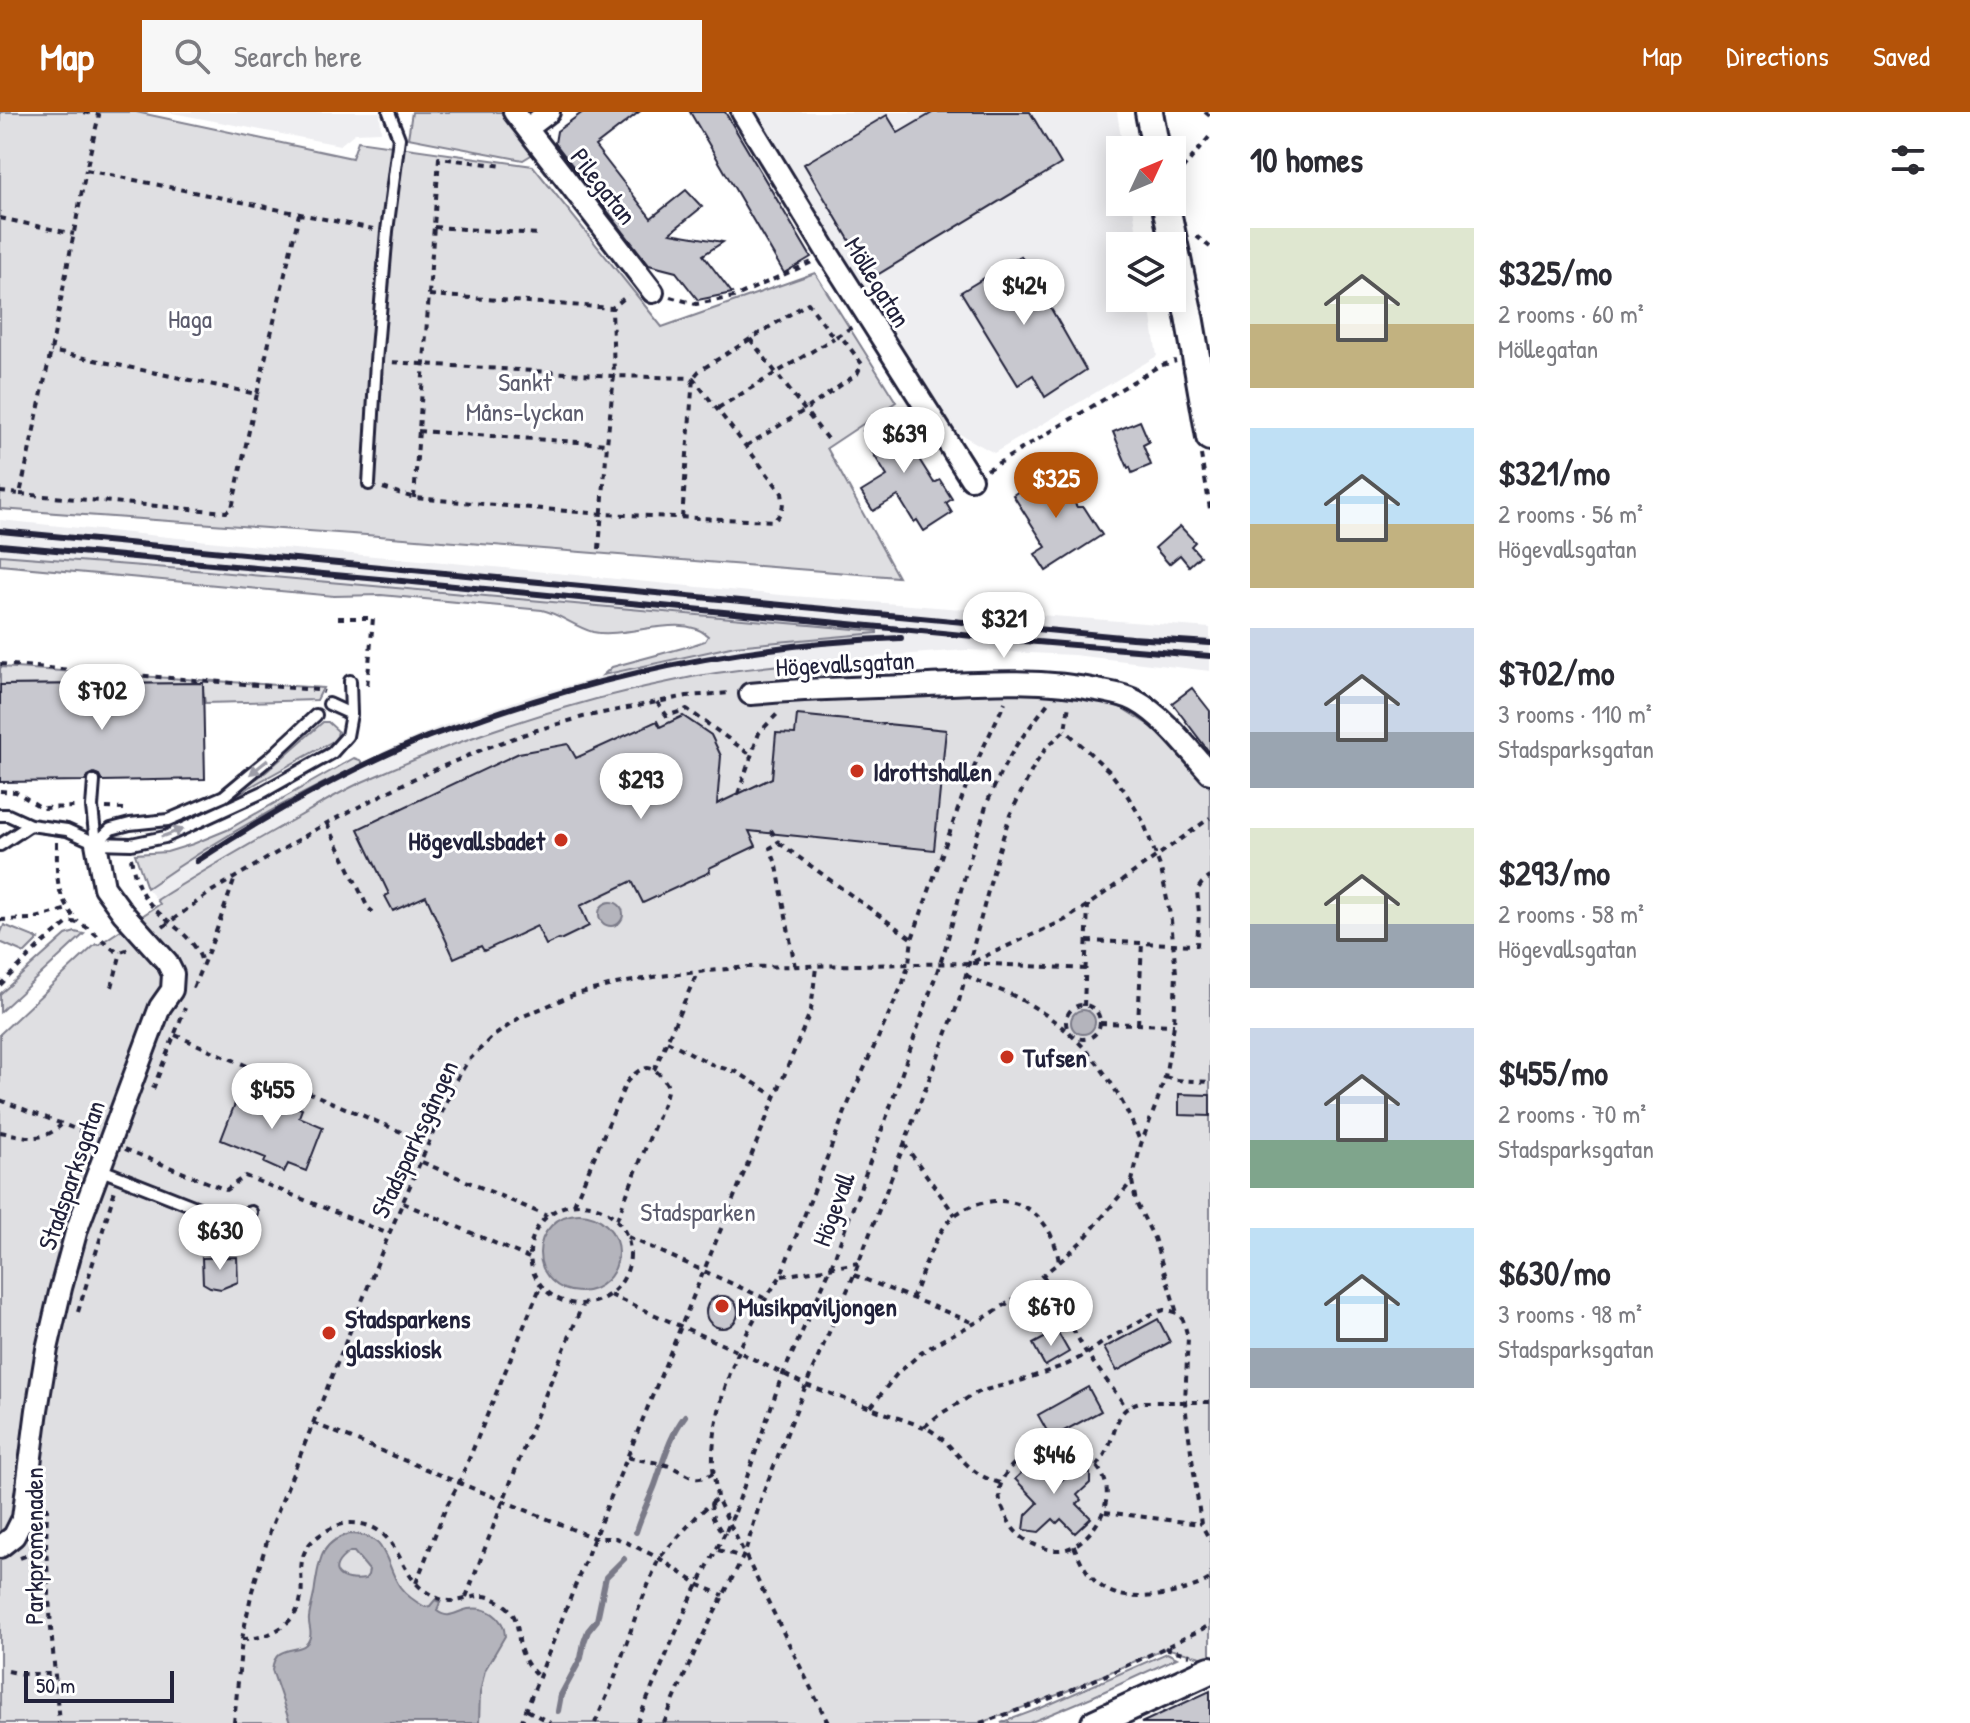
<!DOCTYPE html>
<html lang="en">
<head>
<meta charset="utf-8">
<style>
	:root { --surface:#fff; --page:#f7f7f7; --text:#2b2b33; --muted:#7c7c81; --accent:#b45309 }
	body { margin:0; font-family:"Patrick Hand",sans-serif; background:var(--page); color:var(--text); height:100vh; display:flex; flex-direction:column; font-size:30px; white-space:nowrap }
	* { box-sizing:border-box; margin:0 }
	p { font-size:26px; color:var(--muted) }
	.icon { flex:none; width:44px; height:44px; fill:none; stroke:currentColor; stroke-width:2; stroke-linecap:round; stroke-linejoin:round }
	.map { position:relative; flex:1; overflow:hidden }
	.panel { display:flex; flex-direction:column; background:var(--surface); width:760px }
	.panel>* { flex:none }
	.needle { width:52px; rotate:46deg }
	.tools { position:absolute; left:1106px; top:24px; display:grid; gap:16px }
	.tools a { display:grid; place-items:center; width:80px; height:80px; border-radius:0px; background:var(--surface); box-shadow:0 4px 20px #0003; font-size:40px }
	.scale { position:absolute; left:24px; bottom:20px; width:150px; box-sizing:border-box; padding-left:8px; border:4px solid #22223b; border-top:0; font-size:22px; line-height:28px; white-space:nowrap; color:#22223b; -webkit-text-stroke:6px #fff; paint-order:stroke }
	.price { position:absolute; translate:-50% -68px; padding:0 18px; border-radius:28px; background:#fff; color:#222; font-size:26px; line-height:52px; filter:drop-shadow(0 2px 4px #0008) }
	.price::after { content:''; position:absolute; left:50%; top:48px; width:24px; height:18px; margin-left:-12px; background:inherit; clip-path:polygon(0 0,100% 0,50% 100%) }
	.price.selected { background:var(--accent); color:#fff }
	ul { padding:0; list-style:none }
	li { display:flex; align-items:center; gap:24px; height:200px; padding:0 40px }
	li span { display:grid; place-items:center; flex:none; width:224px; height:160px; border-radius:0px; color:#555 }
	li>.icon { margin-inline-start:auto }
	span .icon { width:96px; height:96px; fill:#fffc; stroke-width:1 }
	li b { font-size:34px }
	h2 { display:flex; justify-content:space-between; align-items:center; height:96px; padding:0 40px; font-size:34px }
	header { display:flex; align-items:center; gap:48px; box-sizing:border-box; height:112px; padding:0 40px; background:var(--accent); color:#fff }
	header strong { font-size:38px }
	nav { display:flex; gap:44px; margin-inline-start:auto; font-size:28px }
	.search { width:560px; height:72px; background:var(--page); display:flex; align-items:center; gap:20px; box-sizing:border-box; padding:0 28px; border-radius:0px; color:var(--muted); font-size:30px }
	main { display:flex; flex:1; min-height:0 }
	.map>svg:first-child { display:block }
</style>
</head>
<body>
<header>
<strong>Map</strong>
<div class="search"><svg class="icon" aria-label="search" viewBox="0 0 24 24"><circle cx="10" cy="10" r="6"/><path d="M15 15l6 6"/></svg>Search here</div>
<nav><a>Map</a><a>Directions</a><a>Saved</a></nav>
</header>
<main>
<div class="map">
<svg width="1210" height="1611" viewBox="0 0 1210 1611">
	<rect width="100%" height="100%" fill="#fff"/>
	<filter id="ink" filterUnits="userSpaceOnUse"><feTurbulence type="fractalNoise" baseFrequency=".0125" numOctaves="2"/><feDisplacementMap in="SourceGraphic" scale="16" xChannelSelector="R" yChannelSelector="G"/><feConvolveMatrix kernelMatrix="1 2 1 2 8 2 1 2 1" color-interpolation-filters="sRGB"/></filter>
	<g filter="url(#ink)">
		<!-- built -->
		<g fill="#eeeef1">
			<path d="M167,0H380L381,20L355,21L340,33Z"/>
			<path d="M757,0H1117L1123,38H1120V90H1132L1139,134H1120V186H1148L1157,244L994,341L949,316Z"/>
			<path d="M0,408L248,433L443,450L780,483L1210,516V559L1074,543L966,538L818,549L733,558L690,566L532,606L464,629L402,653L359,671L233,741L157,788L147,776L196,742L327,669L363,652L386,638L439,615L539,581L655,551L735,534L876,521L877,520L207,459L0,443Z"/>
		</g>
		<!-- green -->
		<g fill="#dfdfe2" stroke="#80808e" stroke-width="2">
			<path d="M0,0H136L352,46L358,29L533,54L662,215L815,161L896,290L827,336L898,465L366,423L0,397Z"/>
			<path d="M412,0H502L536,40L523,48L408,26Z"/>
			<path d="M0,443L207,459L877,519V521L735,534L603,563L612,555L690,534L705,529L708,524C682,500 627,527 593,520C575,515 560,502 542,498L381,483L334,484L0,453Z"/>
			<path d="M818,549L837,551L835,566L1063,582L1105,589L1122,596L1152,615L1187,648L1210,676V1543L1205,1546L1165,1536L1060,1582L980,1611H0V922L96,832L98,833L160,792L157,788C203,759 250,732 298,705C319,693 340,680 362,670C467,623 579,587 692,565C733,557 776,554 818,549Z"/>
			<path d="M0,555L323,576L317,588L205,591L202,571L0,573Z"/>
			<path d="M323,610H328L338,619L337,624L333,629L250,675L229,689L228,686L266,660Z"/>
			<path d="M354,646L360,648L363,652C288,687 216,728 147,776L135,742L167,740L193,732L227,718Z"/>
			<path d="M4,813L39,827L25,841L0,830V823Z"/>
			<path d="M75,820L84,822L0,900V882L66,823Z"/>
			<path d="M1167,1541L1177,1546L1094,1584L1039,1607L1029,1611H1001L1041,1596Z"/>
		</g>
		<!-- water -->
		<g fill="#b4b4bc" stroke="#7a7a88" stroke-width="2" fill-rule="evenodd">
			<circle cx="611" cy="802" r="12"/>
			<circle cx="1083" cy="910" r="12"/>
			<circle cx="579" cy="1141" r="39"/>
			<path d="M350,1422C389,1422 384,1451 400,1475C406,1483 416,1490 425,1495L430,1494L435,1488L440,1490L437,1499C449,1508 455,1500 468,1497C486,1494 504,1504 505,1524L485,1558L480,1581L479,1611H290L272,1558C275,1527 305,1546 310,1525C312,1519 308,1512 309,1506C310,1496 314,1486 315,1475C319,1450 320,1429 350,1422ZM350,1440H354L369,1458L368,1463L365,1467C340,1471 323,1458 350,1440Z"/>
		</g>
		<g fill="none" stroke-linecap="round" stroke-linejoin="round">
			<!-- stream -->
			<g stroke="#7a7a88" stroke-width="6">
				<path d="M636,1420C641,1403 649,1389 655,1373C664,1348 669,1325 685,1304"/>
				<path d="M558,1599L561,1583L581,1546L584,1530L588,1519L597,1508L606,1465L624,1447"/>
			</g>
		</g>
		<!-- building -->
		<g fill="#c8c8cf" stroke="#22223b" stroke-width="2">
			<path d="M583,0H639L595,34L651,106L686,78L702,95L670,121L723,130L703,143L732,181L698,188L676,160L649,153L555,31L557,19Z"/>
			<path d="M690,0H725L811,145L784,161Z"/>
			<path d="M934,0H1030L1061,52L872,166L804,52L887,3L898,21Z"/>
			<path d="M1021,144L1086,258L1045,285L1033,263L1018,273L961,180Z"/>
			<path d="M892,302L899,314L905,310L917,329L911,333L917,344L934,371L940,368L952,387L946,391L952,401L924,419L917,408L914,410L898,384L873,399L861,380L887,364L868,333L870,331L863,319Z"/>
			<path d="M1140,309L1149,330L1143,333L1151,353L1132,361L1130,355L1128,356L1113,320Z"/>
			<path d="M1054,360L1077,395H1084L1102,423L1046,459L1035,442L1046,435L1013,383L1033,370L1035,373Z"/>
			<path d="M1180,414L1195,430L1191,434L1200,444L1189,454L1180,443L1169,452L1155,436Z"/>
			<path d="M203,571L205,667L102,669L99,663L94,661L88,664L86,669L0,670V573Z"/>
			<path d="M1192,576L1210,599V641L1172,591Z"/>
			<path d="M797,603L946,618L934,738L749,719L756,734L709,756L710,760L643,791L632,769L580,794L589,814L560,828L559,827L546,833L537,814L484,839L481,834L454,846L426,784L393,799L385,784L389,782L358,717L519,641L568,632L576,646L657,609L660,615L683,604L711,623L721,644L717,692L772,666L776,621L795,622Z"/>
			<path d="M241,976L302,997L299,1005L323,1015L306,1059L288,1052L284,1060L264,1051L266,1046L221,1028Z"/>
			<path d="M1179,982L1210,983V1004L1179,1003Z"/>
			<path d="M237,1145L238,1170L221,1177L210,1175L203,1171L202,1146Z"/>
			<circle cx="722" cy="1200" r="16"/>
			<path d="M1158,1207L1170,1230L1117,1259L1104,1236Z"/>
			<path d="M1057,1219L1069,1240L1045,1254L1033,1232Z"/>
			<path d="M1088,1275L1101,1299L1051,1326L1038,1303Z"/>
			<path d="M1039,1344L1062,1368L1074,1356H1090V1371L1077,1383L1081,1388L1077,1392L1091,1406L1075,1421L1061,1407L1057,1411L1053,1407L1039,1420L1024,1418L1026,1403L1038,1391L1015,1367Z"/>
			<path d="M1210,1579V1611H1141Z"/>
		</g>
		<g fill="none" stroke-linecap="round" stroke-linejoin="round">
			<!-- service casing -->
			<g stroke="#22223b" stroke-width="16">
				<g id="service">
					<path d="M369,372L376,249L387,119L399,26L389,0"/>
					<path d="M329,592L351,602"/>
					<path d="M94,669L92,695L96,731"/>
					<path d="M0,703H8L30,713L67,718L96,731L131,732L165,725L263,680L332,641L347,624L351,602L350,569"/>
					<path d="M96,731L111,717L130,712L168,708L224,684L271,645L316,603"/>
					<path d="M0,733L30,713"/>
					<path d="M99,1057L226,1107L251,1100"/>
				</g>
			</g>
			<!-- minor casing -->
			<g stroke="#22223b" stroke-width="26">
				<g id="minor">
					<path d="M514,0L653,180"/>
					<path d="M742,0L829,143L971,367"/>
					<path d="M528,16L549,0"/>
					<path d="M750,582C802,577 855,576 908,574C972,571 1038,565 1102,579C1113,581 1126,583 1136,589C1164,604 1189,638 1210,661"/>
					<path d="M0,1435L14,1424L23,1406L37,1298L47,1237L61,1176L77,1117L160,895L172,878L173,862L167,850L123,801L104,775L96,731"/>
				</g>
			</g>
			<!-- tertiary casing -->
			<g stroke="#22223b" stroke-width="32">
				<g id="tertiary">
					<path d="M1149,0L1156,38"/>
					<path d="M1165,90L1189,204L1210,325"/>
					<path d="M1095,1611L1210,1558"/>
				</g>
			</g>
			<!-- path -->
			<g stroke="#22223b" stroke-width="4" stroke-dasharray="6 6" stroke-linecap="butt">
				<path d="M84,0L99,3L86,58L373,117"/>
				<path d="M1205,0L1210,4"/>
				<path d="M1178,42L1184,76"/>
				<path d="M1172,64L1181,59L1210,24"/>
				<path d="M0,106L74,122"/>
				<path d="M434,115L538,122"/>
				<path d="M1196,124L1210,135"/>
				<path d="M429,183L612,196L628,183"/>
				<path d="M670,185L696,192L734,185L812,150"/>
				<path d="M750,227L827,327"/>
				<path d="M257,282L299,102"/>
				<path d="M718,296L834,226"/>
				<path d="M418,319L607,332"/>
				<path d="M746,334L805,298L857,262L862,252L840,223"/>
				<path d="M1201,343L1210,397"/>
				<path d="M987,358L1159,254L1176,249"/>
				<path d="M383,376L414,386L602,402L774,409C783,400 784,394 782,381L693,266L614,264L389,250"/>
				<path d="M0,380L20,382L51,239L86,58"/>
				<path d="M20,382L226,400L232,396L257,282L51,239"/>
				<path d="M414,386L439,46L503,54"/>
				<path d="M682,406L693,266L699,259L808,191L834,226L854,214"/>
				<path d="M599,437L607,332L614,264L612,196"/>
				<path d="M338,506H373L367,576"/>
				<path d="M0,552L318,578L324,580"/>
				<path d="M657,590L667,604L687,597L751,643"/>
				<path d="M0,679L16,680L42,696L77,695"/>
				<path d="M738,682L759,621L780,599"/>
				<path d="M106,696L125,697"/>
				<path d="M327,711L368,796L373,800"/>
				<path d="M771,718L779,731"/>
				<path d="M57,730C57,766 54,781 78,810"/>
				<path d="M131,746C134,761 137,776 147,788C163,810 196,823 202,851"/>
				<path d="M0,808L32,807L68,797"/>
				<path d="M163,815L212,779L327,711L413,667L486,636L537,618L583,605L687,584L731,581"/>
				<path d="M1087,829L1197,833L1199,801L1197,778L1202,771L1210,765"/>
				<path d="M972,851L1086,857"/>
				<path d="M795,855L777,754L770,736L779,731L912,827"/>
				<path d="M966,863C982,873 1001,877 1018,886C1080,919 1114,964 1140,1029"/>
				<path d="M0,873L43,831L69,810C88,809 101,830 116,839L121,840L129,837"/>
				<path d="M112,875L121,840"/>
				<path d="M193,876L213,828L235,766"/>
				<circle cx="1083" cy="910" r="17"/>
				<path d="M1084,894L1088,793"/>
				<path d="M1100,911L1174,913"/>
				<path d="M1138,912L1142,831"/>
				<path d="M175,923L429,1032"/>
				<path d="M667,929L715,954L737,960L775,984"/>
				<path d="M654,958L697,861"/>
				<path d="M1165,965L1176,968L1210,970"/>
				<path d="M153,977L185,896"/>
				<path d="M0,988L91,1023"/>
				<path d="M0,1020C25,1024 41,1032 61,1013"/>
				<path d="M904,1032L955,1103"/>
				<path d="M125,1037L226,1078L245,1064L389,1122"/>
				<path d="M422,1050L547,1104"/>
				<path d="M1132,1069L1136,1090L1154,1126L1177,1201"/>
				<path d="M403,1091L529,1146"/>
				<circle cx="580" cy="1142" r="50"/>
				<path d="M574,1092L626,971C635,960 647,949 659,962C661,964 667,971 667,973C668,978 666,982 665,987L617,1107"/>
				<path d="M628,1125L764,1186"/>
				<path d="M854,1163L974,1211"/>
				<path d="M782,1164L858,1151"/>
				<path d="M1043,1164L1087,1242L1127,1296"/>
				<path d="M610,1183L739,1240L806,1273L924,1315"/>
				<path d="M912,1187C923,1161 931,1129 950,1108C958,1099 970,1094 982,1091C1025,1081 1054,1110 1059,1151"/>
				<path d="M78,1200L115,1078"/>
				<path d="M871,1295L896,1263L921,1241L942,1228L981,1208L1008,1191L1063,1147L1085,1126L1132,1069L1141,1032L1157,990L1165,965L1174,913L1176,861L1171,808L1161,757L1143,709L1124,678L1109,659L1065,618"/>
				<path d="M313,1311L594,1426H616L632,1433L659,1446L699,1473L723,1483"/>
				<path d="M1053,1337C1068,1340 1088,1344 1098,1356C1119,1382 1099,1419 1074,1434C1057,1444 1030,1434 1017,1421C1010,1414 1006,1404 1002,1395C992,1371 1012,1347 1035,1339C1040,1337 1048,1337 1053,1337Z"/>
				<path d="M628,1345C640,1349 653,1349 666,1353C676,1355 685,1364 695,1366C701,1367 708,1364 714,1361"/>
				<path d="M1097,1354C1102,1347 1107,1340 1110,1331C1118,1311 1117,1297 1140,1290H1210"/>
				<path d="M1000,1371C961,1361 955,1329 924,1315L940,1302L978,1280L1023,1268L1068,1252L1087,1242L1102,1231L1150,1203L1164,1198L1171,1199L1177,1201L1183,1208L1188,1225L1185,1290L1187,1310L1201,1412L1210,1428"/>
				<path d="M711,1391L713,1406L724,1424"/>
				<path d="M47,1394L46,1436L51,1516L59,1611"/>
				<path d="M735,1400L780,1269L831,1155L888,1001L945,837L967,756L987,691L1001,660L1017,632L1048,591"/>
				<path d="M1105,1400L1201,1412"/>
				<path d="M1074,1434C1081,1451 1090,1469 1107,1478C1132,1493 1187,1481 1210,1467"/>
				<path d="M718,1438L743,1445"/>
				<path d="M20,1446L46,1436"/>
				<path d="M416,1471L446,1395L459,1371L541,1173"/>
				<path d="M466,1485L532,1315L582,1194"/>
				<path d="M242,1527C257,1527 270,1523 282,1515C324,1484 278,1448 323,1421C331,1416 340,1411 351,1411C402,1412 395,1462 428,1481C434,1485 443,1489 450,1489C472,1489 480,1476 503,1492C519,1503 517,1517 520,1535C523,1547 530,1557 539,1565"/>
				<path d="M1165,1536L1190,1543"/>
				<path d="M8,1559L22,1562H54"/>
				<path d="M527,1598L550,1611"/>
				<path d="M234,1611L242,1527L252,1479L271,1416L389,1122L456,968L468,949L490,927L519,906L573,883L616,872L660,864L747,855L970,851L1065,808L1088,793L1210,706"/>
				<path d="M521,1611L594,1426L811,898L816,855"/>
				<path d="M595,1611L614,1568L636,1503L659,1446L698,1403L717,1386"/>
				<path d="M637,1611L689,1490L726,1419"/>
				<path d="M664,1611L696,1537L745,1441L762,1384L806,1273L854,1163L959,889L998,741L1010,703L1034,654L1046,636L1065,618L1069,593"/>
				<path d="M828,1611L717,1386C716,1376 714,1365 713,1355C711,1290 744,1217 780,1165L849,990L903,871L909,851L912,827L969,666L1005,590"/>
				<path d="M980,1611C1059,1586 1136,1551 1210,1513"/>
			</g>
			<!-- service -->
			<use href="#service" stroke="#fff" stroke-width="10"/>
			<!-- minor -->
			<use href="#minor" stroke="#fff" stroke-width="20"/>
			<!-- tertiary -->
			<use href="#tertiary" stroke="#fff" stroke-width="26"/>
			<!-- rail -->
			<g stroke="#22223b" stroke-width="6">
				<path d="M0,419L1132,526L1210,531"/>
				<path d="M0,433L413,470L1025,529L1210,544"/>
				<path d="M197,749C270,701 347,658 427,625C446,618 466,612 485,605C620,558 759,531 901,526"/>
			</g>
			<!-- path-bridge -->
			<path stroke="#22223b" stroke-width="4" stroke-dasharray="6 6" stroke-linecap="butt" d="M726,1419L735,1400"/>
		</g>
		<!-- one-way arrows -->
		<defs><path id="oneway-solid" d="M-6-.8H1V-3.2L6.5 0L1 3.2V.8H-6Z" transform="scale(2)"/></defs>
		<g fill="#9c9ca7">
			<use href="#oneway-solid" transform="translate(259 655) rotate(141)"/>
			<use href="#oneway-solid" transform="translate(172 721) rotate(-20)"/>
		</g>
	</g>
	<!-- markers -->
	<g fill="#c8321e" stroke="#fff" stroke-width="3">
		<circle cx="857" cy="659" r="8"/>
		<circle cx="561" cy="728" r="8"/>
		<circle cx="1007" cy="945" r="8"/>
		<circle cx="722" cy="1194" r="8"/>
		<circle cx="329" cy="1221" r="8"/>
	</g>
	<g text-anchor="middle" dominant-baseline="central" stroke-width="6" stroke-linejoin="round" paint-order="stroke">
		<!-- street labels -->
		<g font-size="26" fill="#22223b" stroke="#fff">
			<text transform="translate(604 74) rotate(52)">Pilegatan</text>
			<text transform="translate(878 170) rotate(58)">Möllegatan</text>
			<text transform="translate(845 551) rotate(-3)">Högevallsgatan</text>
			<text transform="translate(414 1027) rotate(-65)">Stadsparksgången</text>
			<text transform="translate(71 1063) rotate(-71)">Stadsparksgatan</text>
			<text transform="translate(833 1097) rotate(-70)">Högevall</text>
			<text transform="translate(33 1434) rotate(-90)">Parkpromenaden</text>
		</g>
		<!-- park labels -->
		<g font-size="26" fill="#5b5b6d" stroke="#fff">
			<text x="190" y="206">Haga</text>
			<text x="525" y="269">Sankt<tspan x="525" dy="30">Måns-lyckan</tspan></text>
			<text x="698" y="1099">Stadsparken</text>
		</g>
		<!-- poi labels -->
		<g font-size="26" font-weight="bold" fill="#22223b" stroke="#fff" text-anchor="start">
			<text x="873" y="659">Idrottshallen</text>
			<text x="545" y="728" text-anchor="end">Högevallsbadet</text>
			<text x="1023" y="945">Tufsen</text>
			<text x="738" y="1194">Musikpaviljongen</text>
			<text x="345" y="1206">Stadsparkens<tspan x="345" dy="30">glasskiosk</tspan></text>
		</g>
	</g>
</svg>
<div class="tools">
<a><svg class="needle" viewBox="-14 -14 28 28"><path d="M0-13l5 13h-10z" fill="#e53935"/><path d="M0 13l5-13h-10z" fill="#7c7c81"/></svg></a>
<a><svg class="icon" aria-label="layers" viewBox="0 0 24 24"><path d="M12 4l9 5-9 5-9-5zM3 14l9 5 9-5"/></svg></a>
</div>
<div class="scale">50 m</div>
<b class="price" style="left:1024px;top:215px">$424</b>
<b class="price" style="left:904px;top:363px">$639</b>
<b class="price selected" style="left:1056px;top:408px">$325</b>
<b class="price" style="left:1004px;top:548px">$321</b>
<b class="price" style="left:102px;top:620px">$702</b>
<b class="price" style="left:641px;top:709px">$293</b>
<b class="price" style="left:272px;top:1019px">$455</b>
<b class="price" style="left:220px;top:1160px">$630</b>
<b class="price" style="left:1051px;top:1236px">$670</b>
<b class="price" style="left:1054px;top:1384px">$446</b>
</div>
<section class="panel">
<h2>10 homes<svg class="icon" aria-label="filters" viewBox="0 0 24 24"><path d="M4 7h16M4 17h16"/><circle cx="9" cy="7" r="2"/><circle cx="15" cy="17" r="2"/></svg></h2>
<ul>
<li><span style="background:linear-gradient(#dfe7d0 60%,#c2b280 0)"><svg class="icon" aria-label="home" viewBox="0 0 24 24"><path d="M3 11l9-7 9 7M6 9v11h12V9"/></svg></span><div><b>$325/mo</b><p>2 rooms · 60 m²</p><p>Möllegatan</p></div></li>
<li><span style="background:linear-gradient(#bfe0f5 60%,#c2b280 0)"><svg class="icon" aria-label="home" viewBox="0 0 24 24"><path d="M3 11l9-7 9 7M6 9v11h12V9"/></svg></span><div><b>$321/mo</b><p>2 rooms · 56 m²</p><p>Högevallsgatan</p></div></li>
<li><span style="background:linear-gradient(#c9d6e8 65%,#9aa5b1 0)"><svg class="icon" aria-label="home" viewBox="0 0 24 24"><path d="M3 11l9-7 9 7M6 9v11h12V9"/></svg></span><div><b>$702/mo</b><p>3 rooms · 110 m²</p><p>Stadsparksgatan</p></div></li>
<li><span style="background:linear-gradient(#dfe7d0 60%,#9aa5b1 0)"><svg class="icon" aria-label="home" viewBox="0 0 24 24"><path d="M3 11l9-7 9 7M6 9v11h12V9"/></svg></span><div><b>$293/mo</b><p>2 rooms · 58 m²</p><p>Högevallsgatan</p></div></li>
<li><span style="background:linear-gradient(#c9d6e8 70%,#7fa58c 0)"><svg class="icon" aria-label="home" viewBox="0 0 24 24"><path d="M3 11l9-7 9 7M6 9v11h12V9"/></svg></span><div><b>$455/mo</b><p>2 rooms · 70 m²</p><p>Stadsparksgatan</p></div></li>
<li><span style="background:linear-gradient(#bfe0f5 75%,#9aa5b1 0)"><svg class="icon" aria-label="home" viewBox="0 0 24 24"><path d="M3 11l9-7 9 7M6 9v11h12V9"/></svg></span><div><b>$630/mo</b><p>3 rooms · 98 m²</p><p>Stadsparksgatan</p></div></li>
</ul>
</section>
</main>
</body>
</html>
